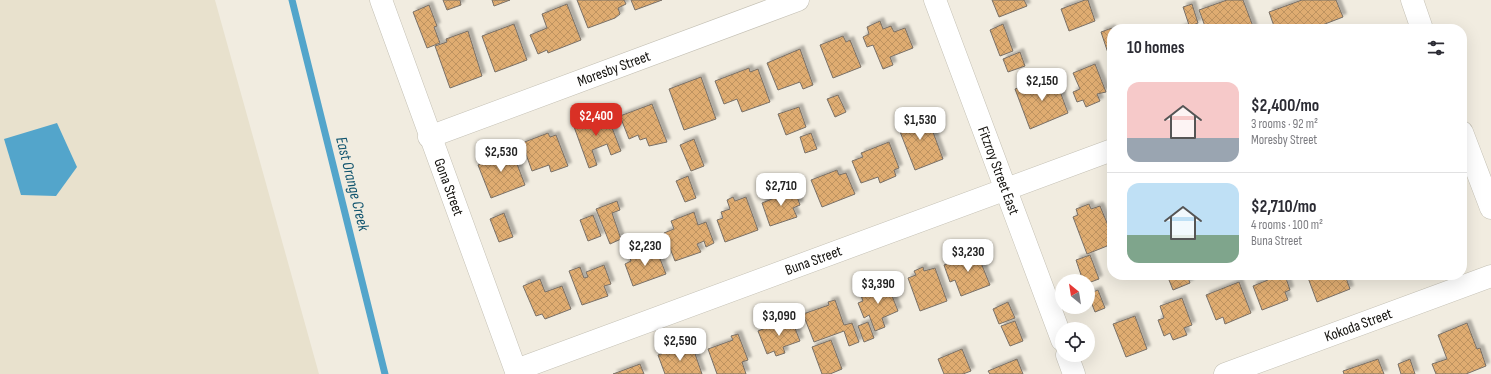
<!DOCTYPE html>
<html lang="en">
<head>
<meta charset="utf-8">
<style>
	:root { --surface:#fff; --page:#f2f2f3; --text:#2b2b33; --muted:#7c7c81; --line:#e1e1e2; --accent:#d93025 }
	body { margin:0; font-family:"Sofia Sans Condensed",sans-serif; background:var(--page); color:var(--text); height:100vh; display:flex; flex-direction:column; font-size:15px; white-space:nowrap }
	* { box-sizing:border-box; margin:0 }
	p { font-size:13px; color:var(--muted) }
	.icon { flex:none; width:22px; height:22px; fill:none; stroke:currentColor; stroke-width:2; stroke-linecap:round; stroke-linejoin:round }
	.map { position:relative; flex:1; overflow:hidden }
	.panel { position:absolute; left:1107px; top:24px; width:360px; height:256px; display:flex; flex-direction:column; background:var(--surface); border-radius:16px; box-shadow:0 4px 16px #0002 }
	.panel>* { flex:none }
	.needle { width:26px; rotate:330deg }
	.tools { position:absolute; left:1055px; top:274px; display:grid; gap:8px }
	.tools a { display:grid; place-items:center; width:40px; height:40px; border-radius:50%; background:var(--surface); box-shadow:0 4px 16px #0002; font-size:20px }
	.price { position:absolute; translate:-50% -34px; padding:0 9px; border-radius:8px; background:#fff; color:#222; font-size:13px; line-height:26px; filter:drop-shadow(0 1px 2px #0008) }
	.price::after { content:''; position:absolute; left:50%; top:24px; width:12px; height:9px; margin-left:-6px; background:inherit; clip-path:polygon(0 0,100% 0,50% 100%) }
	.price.current { background:var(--accent); color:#fff }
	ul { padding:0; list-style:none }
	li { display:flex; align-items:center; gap:12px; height:100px; padding:0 20px }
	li+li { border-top:1px solid var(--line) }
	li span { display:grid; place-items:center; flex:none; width:112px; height:80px; border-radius:12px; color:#555 }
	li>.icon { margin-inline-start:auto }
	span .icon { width:48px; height:48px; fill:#fffc; stroke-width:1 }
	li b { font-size:17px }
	h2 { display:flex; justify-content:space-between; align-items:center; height:48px; padding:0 20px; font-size:17px }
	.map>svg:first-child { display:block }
</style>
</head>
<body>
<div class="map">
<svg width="1491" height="374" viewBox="0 0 1491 374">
	<defs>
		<pattern id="building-cross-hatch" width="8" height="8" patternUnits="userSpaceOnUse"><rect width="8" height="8" fill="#dfac71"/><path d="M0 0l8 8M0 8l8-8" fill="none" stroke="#be9361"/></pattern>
		<filter id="shadow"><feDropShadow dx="3.5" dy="-3.5" stdDeviation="1" flood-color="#0004"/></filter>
	</defs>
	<rect width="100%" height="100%" fill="#f1ece0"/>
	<!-- built -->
	<path fill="#e8e1cd" d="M0,0H215L319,374H0Z"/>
	<!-- water -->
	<path fill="#53a5cb" d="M57,123L77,167L56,196L21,195L4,139Z"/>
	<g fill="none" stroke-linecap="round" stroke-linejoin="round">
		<!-- stream -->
		<path stroke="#53a5cb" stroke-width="7" d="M292,0L385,374"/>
	</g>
	<!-- building -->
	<g fill="url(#building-cross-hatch)" stroke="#797067" filter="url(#shadow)">
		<path d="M443,0H460L461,5L447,10Z"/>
		<path d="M492,0H510L494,6Z"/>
		<path d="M577,0H624L626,4L618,8L620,14L615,18L588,28Z"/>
		<path d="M631,0H662L635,10Z"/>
		<path d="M992,0H1024L1027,6L999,17Z"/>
		<path d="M1085,0H1088L1095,21L1069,31L1061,9Z"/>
		<path d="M1227,0H1243L1254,29H1217L1216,27L1206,29L1199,10Z"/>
		<path d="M1302,0H1336L1343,17L1312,29H1275L1269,12Z"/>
		<path d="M567,4L581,40L548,53L547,50L538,54L530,35L547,28L542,14Z"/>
		<path d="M1192,4L1198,23L1193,25L1194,29H1179L1189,25L1183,7Z"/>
		<path d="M429,5L437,26L434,27L440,43L427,48L413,12Z"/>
		<path d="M880,21L883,29L891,26L894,32L905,28L913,48L890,57L893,65L883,69L873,45L867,47L863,37L869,34L867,27Z"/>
		<path d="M514,24L527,60L495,72L482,36Z"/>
		<path d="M1003,24L1013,51L1000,56L990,30Z"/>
		<path d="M1112,28V65L1101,32Z"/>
		<path d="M468,31L482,76L450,88L435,46L447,42L446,39Z"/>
		<path d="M843,36L846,42L850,40L861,67L833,78L820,45Z"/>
		<path d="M800,49L813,85L803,89L800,82L778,90L767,63Z"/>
		<path d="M1020,52L1025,66L1008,72L1003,59Z"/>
		<path d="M1095,64L1106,92L1097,94L1100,101L1086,107L1083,100L1077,102L1073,92L1080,89L1073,73Z"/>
		<path d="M749,68L750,72L758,69L770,102L742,112L737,99L724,104L715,81Z"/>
		<path d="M1054,75L1068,113L1030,129L1015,89Z"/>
		<path d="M701,77L716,119L684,130L669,89Z"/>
		<path d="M838,95L846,112L835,117L827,99Z"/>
		<path d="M652,104L667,142L649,146L646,138L640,140L638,135L629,139L620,116Z"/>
		<path d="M799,107L806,127L786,135L778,114Z"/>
		<path d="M606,112L621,151L611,155L607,144L592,150L597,165L589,168L573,124Z"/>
		<path d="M926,113L943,159L915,170L897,124Z"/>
		<path d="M548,133L550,137L556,135L568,166L551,172L549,165L532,171L522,143Z"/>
		<path d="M811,133L817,149L805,153L800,137Z"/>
		<path d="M694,139L704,166L691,171L680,145Z"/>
		<path d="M889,142L899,168L894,170L896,176L880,183L878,177L861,183L852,161L863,157L861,153Z"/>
		<path d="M511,148L525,185L491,198L478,165L485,162L484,157Z"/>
		<path d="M837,170L839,175L846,173L855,194L822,207L811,180Z"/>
		<path d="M688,176L696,198L685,202L676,181Z"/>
		<path d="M786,188L788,194L795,191L800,205L793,208L797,217L770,226L762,203L777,197L775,192Z"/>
		<path d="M733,197L735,201L746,197L758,230L725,242L717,220L723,218L721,212L730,209L727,200Z"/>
		<path d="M617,201L620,210L612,213L621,239L610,244L596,209Z"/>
		<path d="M1089,204L1091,209L1100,206L1112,235V244L1087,254L1073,217L1078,215L1076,209Z"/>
		<path d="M694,212L698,225L706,222L714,243L706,247L704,241L697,244L701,252L675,261L664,233L674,229L671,221Z"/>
		<path d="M504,213L513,237L499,242L490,219Z"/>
		<path d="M593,215L601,236L588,241L580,220Z"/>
		<path d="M975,248L990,285L961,296L955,280L950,282L944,265L964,257L963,253Z"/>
		<path d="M657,251L666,274L633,286L625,264L631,261L629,255L640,252L641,254L647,252L648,255Z"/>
		<path d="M1090,255L1099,279L1088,283V281H1083L1076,260Z"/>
		<path d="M604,265L611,284L604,286L608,296L582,305L569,271L580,267L584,278L588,277L586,272Z"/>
		<path d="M923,267L924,271L935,268L947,301L920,311L908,278L916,275L914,271Z"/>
		<path d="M1167,275H1187L1190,283L1173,290Z"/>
		<path d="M1278,275L1279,278L1285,275L1290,290L1285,292L1288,300L1262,310L1253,286L1268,280L1266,276Z"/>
		<path d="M1307,275H1345L1350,289L1317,302Z"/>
		<path d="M540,279L545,292L562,286L571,309L545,319L542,314L536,316L523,286Z"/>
		<path d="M1239,282L1251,313L1225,324L1223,317L1216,320L1206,295Z"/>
		<path d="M887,283L898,311L882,318L885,327L875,331L869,315L864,318L858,303L863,301L860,293Z"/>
		<path d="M1098,290L1105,308L1095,312L1088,294Z"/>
		<path d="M1182,298L1192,325L1184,328L1187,335L1173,340L1170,333L1164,336L1158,320L1164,318L1160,306Z"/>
		<path d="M835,300L844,325L852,323L859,342L849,346L844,331L814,342L803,314L829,305L828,302Z"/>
		<path d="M1008,302L1015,318L999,324L993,309Z"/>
		<path d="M1135,316L1147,349L1126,357L1113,324Z"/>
		<path d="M791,318L800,341L783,347L785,353L776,356L774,351L767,354L758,331Z"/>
		<path d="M1015,321L1023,341L1010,346L1001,326Z"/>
		<path d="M868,322L874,338L864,342L858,326Z"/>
		<path d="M1467,323L1477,349L1480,348L1486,366L1466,374H1436L1432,364L1447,359L1438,335Z"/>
		<path d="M738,334L748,360L742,362L746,374H717L708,349L733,340L731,336Z"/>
		<path d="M831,340L842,369L830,374H822L812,347Z"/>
		<path d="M692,345L702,374H665L658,355L669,351V353Z"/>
		<path d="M962,349L971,371L963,374H944L938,359Z"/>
		<path d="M1017,359L1023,374H990L988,371Z"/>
		<path d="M1378,359L1384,374H1344L1343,371Z"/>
		<path d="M1410,359L1415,374H1401L1398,364Z"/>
		<path d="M640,364L644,374H613Z"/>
	</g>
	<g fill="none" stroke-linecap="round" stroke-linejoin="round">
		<!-- street casing -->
		<g stroke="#c4c0b4" stroke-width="23">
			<g id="street">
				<path id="s1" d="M381,0L517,374"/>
				<path id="s2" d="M935,0L1062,340"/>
				<path id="s3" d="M429,137L798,0"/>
				<path d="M1067,355L1074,374"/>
				<path id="s4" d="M516,370L1112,150"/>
				<path id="s5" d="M1225,374L1491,276"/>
			</g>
		</g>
		<!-- secondary casing -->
		<g stroke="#c4c0b4" stroke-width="23">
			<g id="secondary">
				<path d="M1412,0L1422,29"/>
				<path d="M1462,132L1491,208"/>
			</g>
		</g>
		<!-- street -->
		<use href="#street" stroke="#fff" stroke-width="22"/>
		<!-- secondary -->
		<use href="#secondary" stroke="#fff" stroke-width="22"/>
	</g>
	<g text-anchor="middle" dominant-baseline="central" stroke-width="4" stroke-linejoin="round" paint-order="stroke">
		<!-- street labels -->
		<g font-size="15" fill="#13110d" stroke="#f1ece0">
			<text stroke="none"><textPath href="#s3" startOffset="197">Moresby Street</textPath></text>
			<text stroke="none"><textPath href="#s2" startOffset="182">Fitzroy Street East</textPath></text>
			<text stroke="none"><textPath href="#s1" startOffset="199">Gona Street</textPath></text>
			<text stroke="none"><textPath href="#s4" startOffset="317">Buna Street</textPath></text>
			<text stroke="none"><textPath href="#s5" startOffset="142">Kokoda Street</textPath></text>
		</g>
		<!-- water labels -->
		<g font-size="16" font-style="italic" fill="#11546e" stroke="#f1ece0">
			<text transform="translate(352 184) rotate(76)">East Orange Creek</text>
		</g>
	</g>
</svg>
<div class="tools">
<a><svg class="needle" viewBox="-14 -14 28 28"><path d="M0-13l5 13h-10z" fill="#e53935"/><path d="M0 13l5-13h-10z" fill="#7c7c81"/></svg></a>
<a><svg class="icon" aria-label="locate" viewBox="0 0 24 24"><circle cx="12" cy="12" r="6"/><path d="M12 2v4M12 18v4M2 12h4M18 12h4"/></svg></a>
</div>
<b class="price" style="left:1042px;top:102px">$2,150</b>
<b class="price current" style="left:596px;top:137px">$2,400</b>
<b class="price" style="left:920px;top:141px">$1,530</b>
<b class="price" style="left:501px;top:173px">$2,530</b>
<b class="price" style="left:781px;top:207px">$2,710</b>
<b class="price" style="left:645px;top:267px">$2,230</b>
<b class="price" style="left:968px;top:273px">$3,230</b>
<b class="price" style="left:878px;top:305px">$3,390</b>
<b class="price" style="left:779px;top:337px">$3,090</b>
<b class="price" style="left:680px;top:362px">$2,590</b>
<section class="panel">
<h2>10 homes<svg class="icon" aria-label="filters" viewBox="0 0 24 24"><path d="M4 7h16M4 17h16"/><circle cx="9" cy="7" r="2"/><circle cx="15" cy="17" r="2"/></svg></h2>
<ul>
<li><span style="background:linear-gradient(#f6c9c9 70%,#9aa5b1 0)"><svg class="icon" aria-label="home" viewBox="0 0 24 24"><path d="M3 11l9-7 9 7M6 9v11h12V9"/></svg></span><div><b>$2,400/mo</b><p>3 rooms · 92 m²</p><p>Moresby Street</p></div></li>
<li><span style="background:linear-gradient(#bfe0f5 65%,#7fa58c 0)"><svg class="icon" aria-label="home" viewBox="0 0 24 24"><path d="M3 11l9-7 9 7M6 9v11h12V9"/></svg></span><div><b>$2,710/mo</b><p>4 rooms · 100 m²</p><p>Buna Street</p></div></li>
</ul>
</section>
</div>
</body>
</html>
